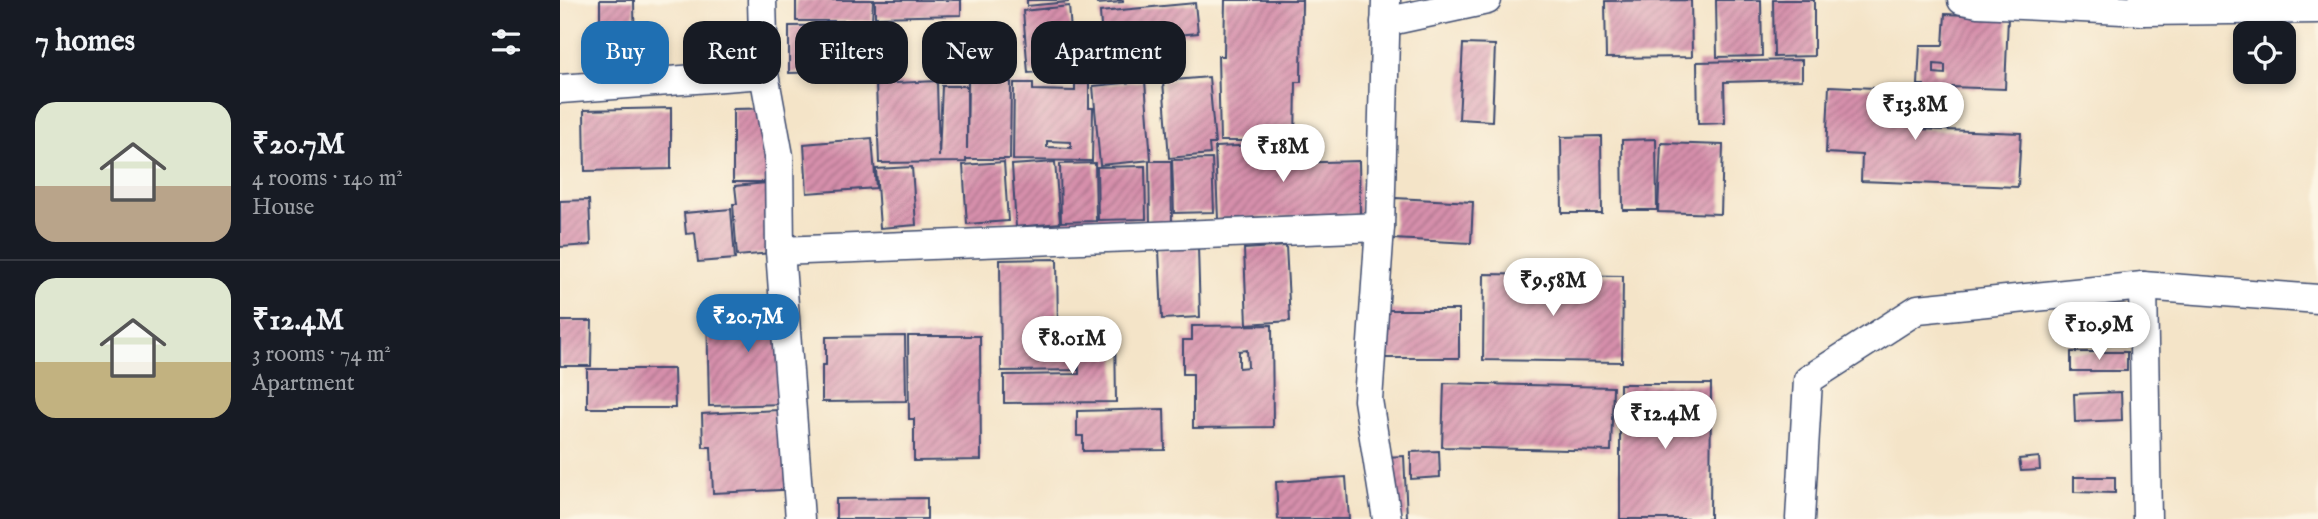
<!DOCTYPE html>
<html lang="en">
<head>
<meta charset="utf-8">
<style>
	:root { --surface:#171b24; --page:#242831; --text:#f1f3f6; --muted:#9ea1a6; --line:#363941; --accent:#1f6fb2 }
	body { margin:0; font-family:"IM FELL English",serif; background:var(--page); color:var(--text); height:100vh; display:flex; flex-direction:column; font-size:26px; white-space:nowrap }
	* { box-sizing:border-box; margin:0 }
	p { font-size:23px; color:var(--muted) }
	.icon { flex:none; width:38px; height:38px; fill:none; stroke:currentColor; stroke-width:2; stroke-linecap:round; stroke-linejoin:round }
	.map { position:relative; flex:1; overflow:hidden }
	.panel { display:flex; flex-direction:column; background:var(--surface); width:560px }
	.panel>* { flex:none }
	.top-card { position:absolute; left:21px; top:21px; width:665px; height:63px; display:flex; gap:14px }
	.buttons { position:absolute; left:1673px; top:21px; display:grid; gap:14px }
	.buttons a { display:grid; place-items:center; width:63px; height:63px; border-radius:14px; background:var(--surface); box-shadow:0 4px 10px #0003; font-size:35px }
	.price { position:absolute; translate:-50% -60px; padding:0 16px; border-radius:24px; background:#fff; color:#222; font-size:23px; line-height:46px; filter:drop-shadow(0 2px 4px #0008) }
	.price::after { content:''; position:absolute; left:50%; top:42px; width:21px; height:16px; margin-left:-10px; background:inherit; clip-path:polygon(0 0,100% 0,50% 100%) }
	.price.active { background:var(--accent); color:#fff }
	ul { padding:0; list-style:none }
	li { display:flex; align-items:center; gap:21px; height:175px; padding:0 35px }
	li+li { border-top:2px solid var(--line) }
	li span { display:grid; place-items:center; flex:none; width:196px; height:140px; border-radius:21px; color:#555 }
	li>.icon { margin-inline-start:auto }
	span .icon { width:84px; height:84px; fill:#fffc; stroke-width:1 }
	li b { font-size:30px }
	h2 { display:flex; justify-content:space-between; align-items:center; height:84px; padding:0 35px; font-size:30px }
	.tag { padding:0 24px; border-radius:21px; background:var(--surface); box-shadow:0 4px 10px #0003; font-size:24px; line-height:63px }
	.tag.active { background:var(--accent); color:#fff }
	main { display:flex; flex:1; min-height:0 }
	.map>svg:first-child { display:block }
</style>
</head>
<body>
<main>
<section class="panel">
<h2>7 homes<svg class="icon" aria-label="filters" viewBox="0 0 24 24"><path d="M4 7h16M4 17h16"/><circle cx="9" cy="7" r="2"/><circle cx="15" cy="17" r="2"/></svg></h2>
<ul>
<li><span style="background:linear-gradient(#dfe7d0 60%,#b9a48a 0)"><svg class="icon" aria-label="home" viewBox="0 0 24 24"><path d="M3 11l9-7 9 7M6 9v11h12V9"/></svg></span><div><b>₹20.7M</b><p>4 rooms · 140 m²</p><p>House</p></div></li>
<li><span style="background:linear-gradient(#dfe7d0 60%,#c2b280 0)"><svg class="icon" aria-label="home" viewBox="0 0 24 24"><path d="M3 11l9-7 9 7M6 9v11h12V9"/></svg></span><div><b>₹12.4M</b><p>3 rooms · 74 m²</p><p>Apartment</p></div></li>
</ul>
</section>
<div class="map">
<svg width="1758" height="519" viewBox="0 0 1758 519">
	<defs>
		<pattern id="building-hatch" width="6" height="6" patternUnits="userSpaceOnUse" patternTransform="scale(1.75)"><rect width="6" height="6" fill="#d68fab"/><path d="M-1 1l2-2M0 6l6-6M5 7l2-2" fill="none" stroke="#ad758e"/></pattern>
	</defs>
	<rect width="100%" height="100%" fill="#fcf5e5"/>
	<filter id="ink" filterUnits="userSpaceOnUse"><feTurbulence type="fractalNoise" baseFrequency=".0143" numOctaves="2"/><feDisplacementMap in="SourceGraphic" scale="14" xChannelSelector="R" yChannelSelector="G"/><feConvolveMatrix kernelMatrix="1 2 1 2 8 2 1 2 1" color-interpolation-filters="sRGB"/></filter>
	<filter id="wash" filterUnits="userSpaceOnUse"><feTurbulence type="fractalNoise" baseFrequency=".00686" numOctaves="4" result="noise"/><feDisplacementMap in="SourceGraphic" scale="28" xChannelSelector="R" yChannelSelector="G"/><feGaussianBlur stdDeviation="1.57" result="paint"/><feColorMatrix in="noise" values="0 0 0 0 0 0 0 0 0 0 0 0 0 0 0 0 0 1.4 0 .05"/><feComposite in="paint" operator="in"/></filter>
	<g filter="url(#wash)">
		<rect width="100%" height="100%" fill="#f4e4c8"/>
		<g id="blocks">
			<!-- building -->
			<g fill="url(#building-hatch)" fill-rule="evenodd">
				<path d="M40,0H74L75,66H40Z"/>
				<path d="M236,0H313L312,21H236Z"/>
				<path d="M315,0H401V15L315,17Z"/>
				<path d="M467,0H508V2L467,6Z"/>
				<path d="M536,0H563V2L537,4Z"/>
				<path d="M665,0H742L741,82H736L735,141H660L658,56H664Z"/>
				<path d="M1131,0L1132,57L1046,58L1045,1Z"/>
				<path d="M1156,0H1201L1202,56L1157,57Z"/>
				<path d="M1213,0H1254V56L1214,57Z"/>
				<path d="M635,3L638,33L542,42L540,12Z"/>
				<path d="M509,6L514,69L468,73L463,11Z"/>
				<path d="M1385,14L1448,17L1445,89L1392,87L1391,107L1363,105L1364,85H1358L1360,45H1383ZM1374,64L1385,65V74L1374,73Z"/>
				<path d="M314,25L315,71L229,73V26Z"/>
				<path d="M903,44L935,45L932,121L899,119Z"/>
				<path d="M1242,60V80L1164,82L1165,123L1138,124L1137,62Z"/>
				<path d="M649,77L655,144H649L650,154L609,158L603,81Z"/>
				<path d="M377,81L379,157L382,86H407V149L408,81L451,82L450,159H406V162L319,163L316,84Z"/>
				<path d="M585,81L591,160L540,165L533,86Z"/>
				<path d="M454,83H473V90L515,91V84H529V108H533L532,161L453,160ZM487,141L511,142V148L487,147Z"/>
				<path d="M1269,86L1361,90L1360,129L1461,133L1458,187L1301,181L1302,155L1266,153Z"/>
				<path d="M111,108V169L25,171L24,110Z"/>
				<path d="M222,108V182H173V109Z"/>
				<path d="M1041,136L1042,213H1002L1001,137Z"/>
				<path d="M312,138L316,188L247,193L244,144Z"/>
				<path d="M1096,139L1097,210H1063L1062,140Z"/>
				<path d="M1101,143L1163,145L1161,214L1098,212Z"/>
				<path d="M729,144V163L799,161L800,214L658,219L655,147Z"/>
				<path d="M652,159L654,212L614,213L612,160Z"/>
				<path d="M589,161H611L612,224L590,225Z"/>
				<path d="M444,162L448,221L407,224L403,165Z"/>
				<path d="M495,162L500,223L456,227L452,165Z"/>
				<path d="M535,163L536,221L501,222L500,164Z"/>
				<path d="M585,166L586,219L538,220L537,167Z"/>
				<path d="M352,167L356,225L320,228L316,169Z"/>
				<path d="M218,182L223,252L177,256L173,204H177L175,186Z"/>
				<path d="M835,198L913,202L911,243L833,239Z"/>
				<path d="M29,200L31,245L0,247V201Z"/>
				<path d="M171,209L175,259L138,262L135,233L126,234L124,213Z"/>
				<path d="M726,246L730,321L687,324L684,249Z"/>
				<path d="M638,247L640,317L602,319L599,249Z"/>
				<path d="M497,259L498,331H517V370L441,371L440,260Z"/>
				<path d="M924,274L1063,276L1062,362L923,360Z"/>
				<path d="M226,302L228,404L149,406L147,305Z"/>
				<rect x="819" y="310" width="80" height="48"/>
				<path d="M0,321H32L31,366H0Z"/>
				<path d="M1582,321V343H1507V322Z"/>
				<path d="M712,325L713,427L633,428V374H623V340H632V326ZM687,350L688,367L679,368V351Z"/>
				<path d="M518,330H555L556,402L444,403V375L519,374Z"/>
				<path d="M345,336L346,401L262,402V365H266V337Z"/>
				<path d="M348,336H420L421,460L354,461V419H349Z"/>
				<rect x="1511" y="352" width="56" height="19"/>
				<path d="M27,369H114L115,408H27Z"/>
				<path d="M884,383L1053,387L1051,451L882,447Z"/>
				<path d="M1060,384H1151L1150,519H1060Z"/>
				<path d="M1561,392L1562,420L1515,422L1514,394Z"/>
				<path d="M238,409L241,489L153,493L151,447H143L142,414Z"/>
				<path d="M604,409L605,450L523,451V436H517V411Z"/>
				<path d="M879,451L880,477L851,479V452Z"/>
				<path d="M844,456L847,517L828,518L825,457Z"/>
				<path d="M1479,457L1480,470L1461,471L1459,459Z"/>
				<path d="M786,477L789,519H718L716,482Z"/>
				<path d="M1514,477H1555V493L1514,492Z"/>
				<path d="M367,498V519H276V499Z"/>
			</g>
		</g>
	</g>
	<g filter="url(#ink)">
		<use href="#blocks" fill-opacity="0" stroke="#3c4a6e" stroke-width="2"/>
		<g fill="none" stroke-linecap="round" stroke-linejoin="round">
			<!-- minor casing -->
			<g stroke="#3c4a6e" stroke-width="31">
				<g id="minor">
					<path d="M202,0L204,74L219,156L220,251L240,519"/>
					<path d="M826,0L820,227L808,400L827,519"/>
					<path d="M1402,0L1418,3L1583,11"/>
					<path d="M1583,0V11L1758,9"/>
					<path d="M825,22L927,0"/>
					<path d="M0,89L204,74"/>
					<path d="M220,251L820,227"/>
					<path d="M1583,286L1587,519"/>
					<path d="M1240,519L1248,380L1358,309L1583,286L1758,299"/>
				</g>
			</g>
			<!-- minor -->
			<use href="#minor" stroke="#fff" stroke-width="28"/>
		</g>
	</g>
</svg>
<div class="buttons">
<a><svg class="icon" aria-label="locate" viewBox="0 0 24 24"><circle cx="12" cy="12" r="6"/><path d="M12 2v4M12 18v4M2 12h4M18 12h4"/></svg></a>
</div>
<b class="price" style="left:1355px;top:142px">₹13.8M</b>
<b class="price" style="left:723px;top:184px">₹18M</b>
<b class="price" style="left:993px;top:318px">₹9.58M</b>
<b class="price active" style="left:188px;top:354px">₹20.7M</b>
<b class="price" style="left:1539px;top:362px">₹10.9M</b>
<b class="price" style="left:512px;top:376px">₹8.01M</b>
<b class="price" style="left:1105px;top:451px">₹12.4M</b>
<div class="top-card">
<a class="tag active">Buy</a>
<a class="tag">Rent</a>
<a class="tag">Filters</a>
<a class="tag">New</a>
<a class="tag">Apartment</a>
</div>
</div>
</main>
</body>
</html>
